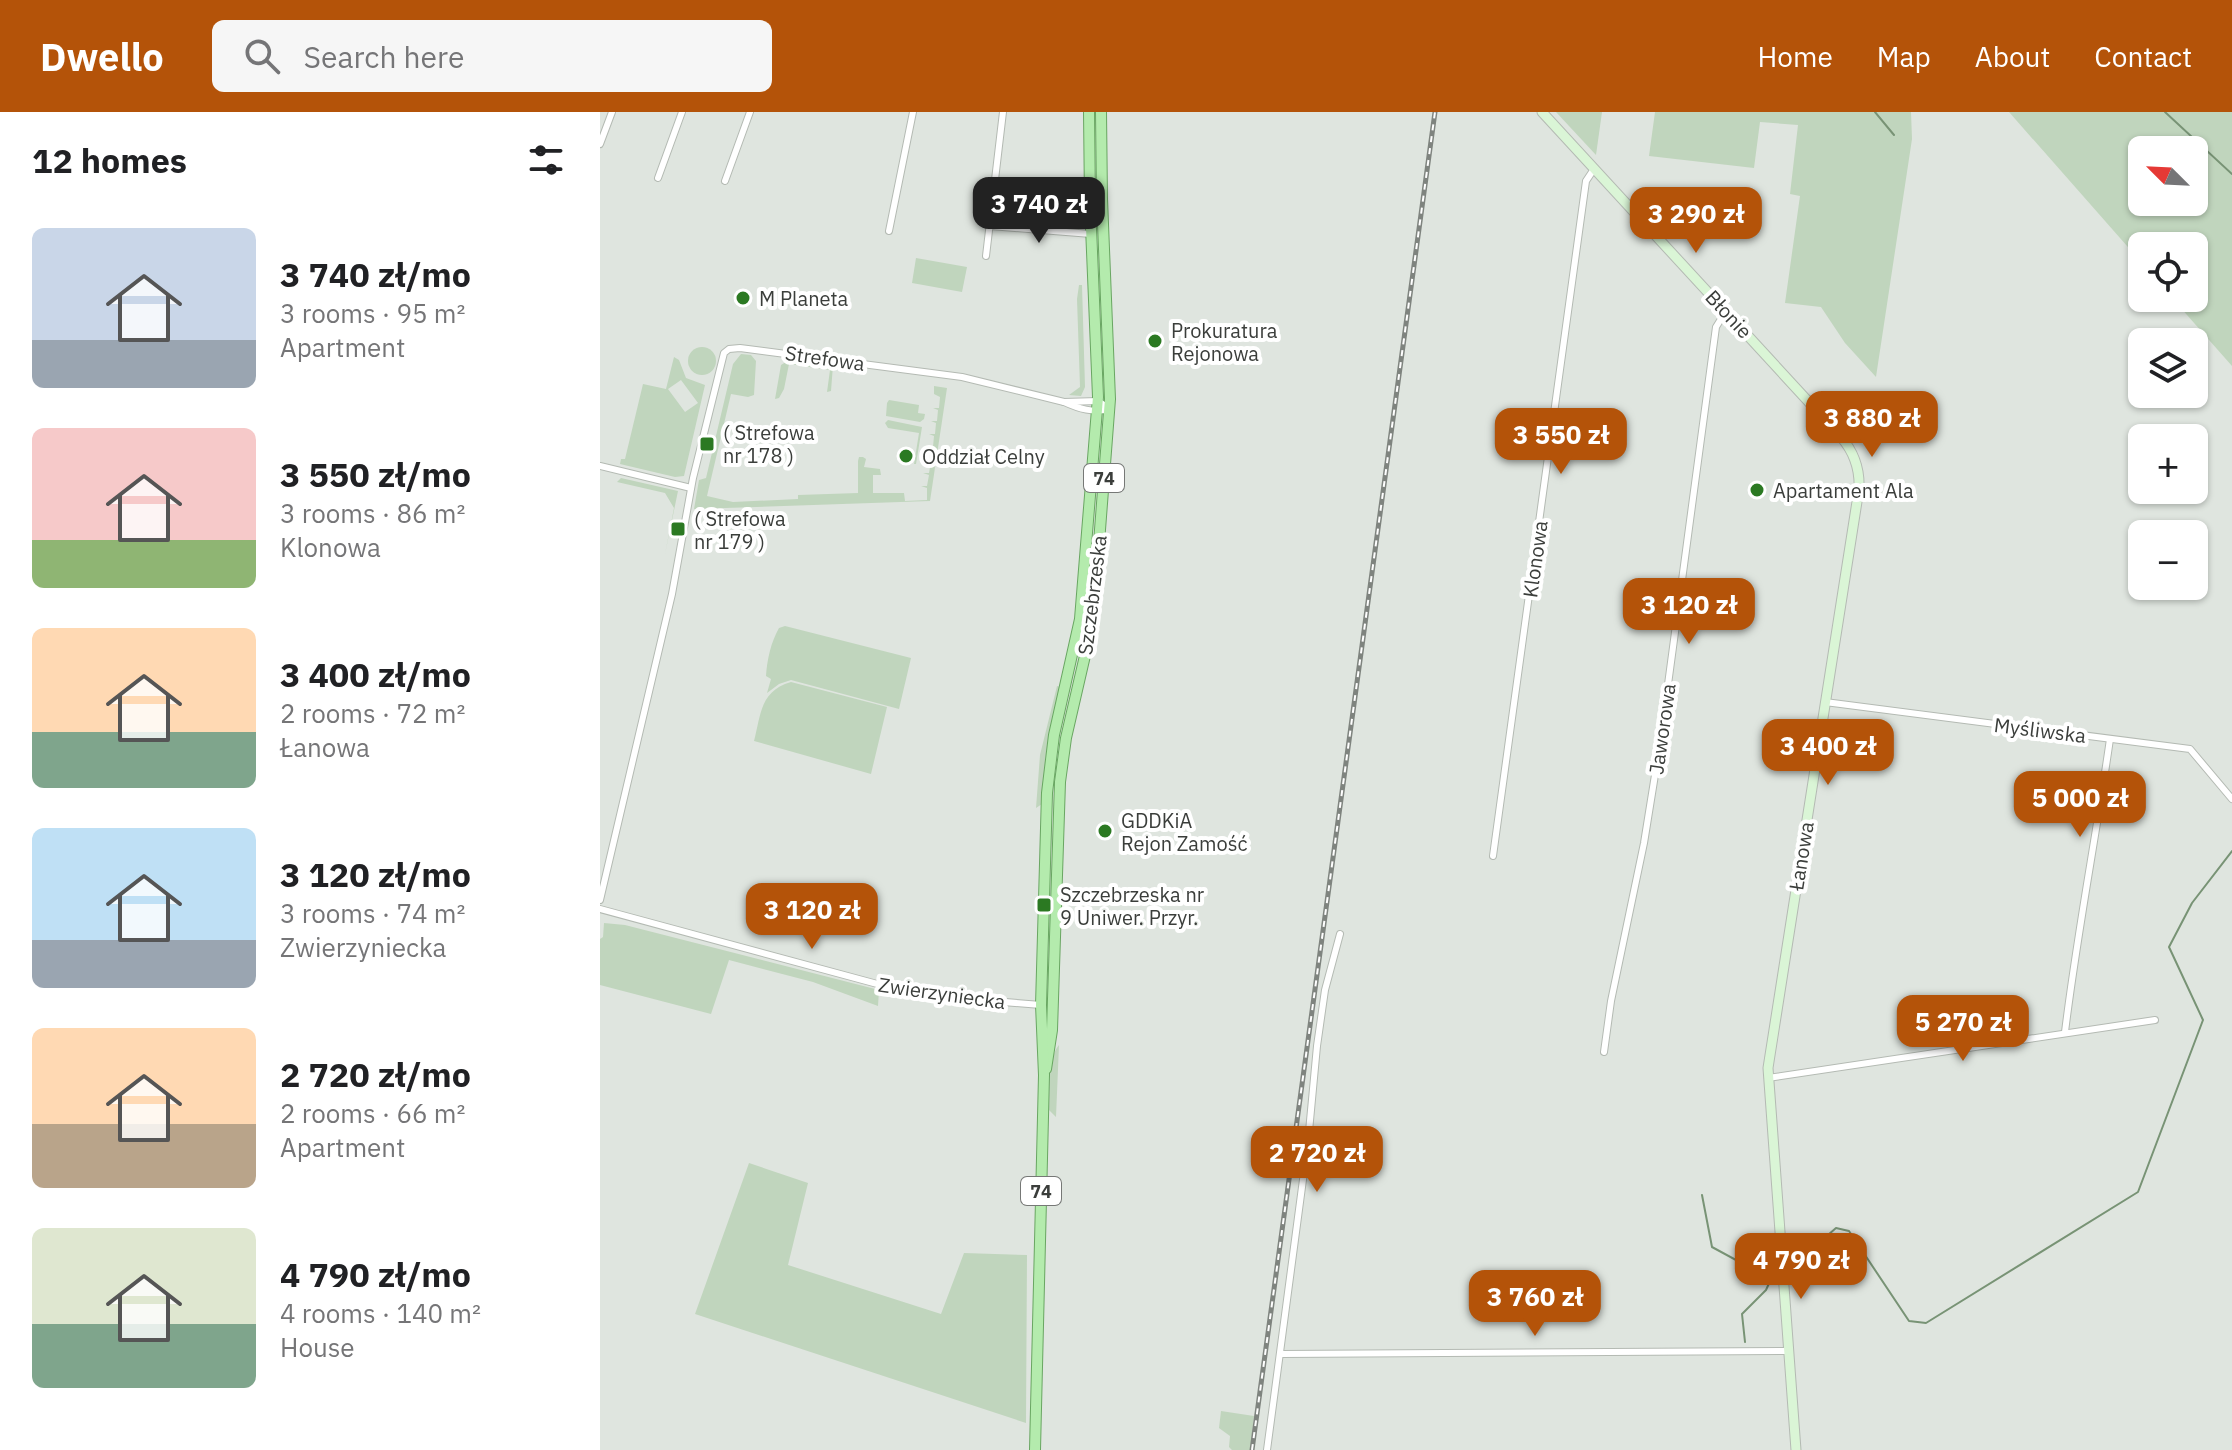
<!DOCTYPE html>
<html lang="en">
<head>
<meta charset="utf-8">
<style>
	:root { --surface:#fff; --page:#f6f6f6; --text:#202124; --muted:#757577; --accent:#b45309 }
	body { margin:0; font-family:"IBM Plex Sans",sans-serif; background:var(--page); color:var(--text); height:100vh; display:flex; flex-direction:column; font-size:30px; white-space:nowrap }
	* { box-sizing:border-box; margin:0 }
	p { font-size:26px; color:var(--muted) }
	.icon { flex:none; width:44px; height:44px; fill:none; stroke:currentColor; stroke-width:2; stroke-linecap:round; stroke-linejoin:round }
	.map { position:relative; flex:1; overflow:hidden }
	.sheet { display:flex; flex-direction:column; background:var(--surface); width:600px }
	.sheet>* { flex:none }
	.needle { width:52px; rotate:294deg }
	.fabs { position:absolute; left:1528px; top:24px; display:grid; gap:16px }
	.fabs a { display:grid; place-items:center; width:80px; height:80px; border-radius:12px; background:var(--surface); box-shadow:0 2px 6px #0004; font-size:40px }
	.price { position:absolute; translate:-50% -68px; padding:0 18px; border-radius:16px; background:var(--accent); color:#fff; font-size:26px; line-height:52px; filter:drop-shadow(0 2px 4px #0008) }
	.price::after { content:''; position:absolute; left:50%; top:48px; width:24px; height:18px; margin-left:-12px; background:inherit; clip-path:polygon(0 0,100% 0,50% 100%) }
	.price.active { background:#222; color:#fff }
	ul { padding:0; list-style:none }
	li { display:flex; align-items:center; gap:24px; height:200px; padding:0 32px }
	li span { display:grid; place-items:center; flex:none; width:224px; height:160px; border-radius:12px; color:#555 }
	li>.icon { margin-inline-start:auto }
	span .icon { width:96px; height:96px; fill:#fffc; stroke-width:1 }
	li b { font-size:34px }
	h2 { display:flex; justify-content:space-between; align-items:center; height:96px; padding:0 32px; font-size:34px }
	header { display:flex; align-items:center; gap:48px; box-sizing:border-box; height:112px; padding:0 40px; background:var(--accent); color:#fff }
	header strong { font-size:38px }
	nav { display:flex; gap:44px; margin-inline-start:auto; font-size:28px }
	.search { width:560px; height:72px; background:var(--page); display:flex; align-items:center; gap:20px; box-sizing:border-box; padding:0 28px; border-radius:12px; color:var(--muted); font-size:30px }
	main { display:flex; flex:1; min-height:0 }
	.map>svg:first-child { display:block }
</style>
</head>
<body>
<header>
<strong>Dwello</strong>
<div class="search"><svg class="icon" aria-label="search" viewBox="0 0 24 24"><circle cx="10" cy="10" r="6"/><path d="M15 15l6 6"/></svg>Search here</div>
<nav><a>Home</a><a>Map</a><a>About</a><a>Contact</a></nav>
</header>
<main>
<section class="sheet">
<h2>12 homes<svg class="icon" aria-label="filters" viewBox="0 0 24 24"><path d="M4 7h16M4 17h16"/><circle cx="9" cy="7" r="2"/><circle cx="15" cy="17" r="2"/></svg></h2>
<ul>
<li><span style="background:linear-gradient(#c9d6e8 70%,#9aa5b1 0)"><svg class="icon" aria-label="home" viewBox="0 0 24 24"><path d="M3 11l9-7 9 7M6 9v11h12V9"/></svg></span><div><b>3 740 zł/mo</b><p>3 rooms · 95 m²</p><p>Apartment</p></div></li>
<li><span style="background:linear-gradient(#f6c9c9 70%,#8fb573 0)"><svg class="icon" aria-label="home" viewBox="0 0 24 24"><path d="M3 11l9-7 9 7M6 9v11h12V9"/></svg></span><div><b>3 550 zł/mo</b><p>3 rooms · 86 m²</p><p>Klonowa</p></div></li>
<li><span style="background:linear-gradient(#ffd9b3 65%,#7fa58c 0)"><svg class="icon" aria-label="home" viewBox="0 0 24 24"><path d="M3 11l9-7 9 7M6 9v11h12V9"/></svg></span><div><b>3 400 zł/mo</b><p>2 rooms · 72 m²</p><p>Łanowa</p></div></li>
<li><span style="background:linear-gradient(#bfe0f5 70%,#9aa5b1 0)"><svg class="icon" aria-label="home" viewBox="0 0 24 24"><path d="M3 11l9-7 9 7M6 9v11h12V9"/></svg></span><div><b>3 120 zł/mo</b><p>3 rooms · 74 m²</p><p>Zwierzyniecka</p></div></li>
<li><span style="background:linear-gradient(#ffd9b3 60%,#b9a48a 0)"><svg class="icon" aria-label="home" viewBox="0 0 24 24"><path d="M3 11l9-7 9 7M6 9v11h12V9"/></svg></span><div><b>2 720 zł/mo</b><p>2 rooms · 66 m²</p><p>Apartment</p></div></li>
<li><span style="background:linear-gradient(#dfe7d0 60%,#7fa58c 0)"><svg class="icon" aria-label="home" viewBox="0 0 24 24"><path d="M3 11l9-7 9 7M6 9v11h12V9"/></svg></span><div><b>4 790 zł/mo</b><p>4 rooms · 140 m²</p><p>House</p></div></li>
</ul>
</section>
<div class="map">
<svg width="1632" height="1338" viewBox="0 0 1632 1338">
	<rect width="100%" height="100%" fill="#dfe5df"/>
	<!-- green -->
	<g fill="#c0d5bd" fill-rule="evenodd">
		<path d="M957,0H1002L996,43L956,0Z"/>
		<path d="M1055,0H1311L1312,27L1276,265L1245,231L1221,195L1185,191L1200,84L1190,82L1198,13L1160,10L1154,56L1049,44Z"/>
		<path d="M1409,0H1632V254L1572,186H1594V134H1542V151ZM1542,38H1594V90H1542Z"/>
		<path d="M316,146L367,155L362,180L312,171Z"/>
		<path d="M479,173H482L485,275L481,284L469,283L480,275L477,187Z"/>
		<circle cx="102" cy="249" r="14"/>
		<path d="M141,242L151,243L156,249L154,283L148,285L131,282L107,384L133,390L198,387V383L258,381V349L259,345H263L266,347L264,355L280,357L281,363H273V381H304L305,389L327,388V376L321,374H327L329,363L323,361H329L331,350L325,348H331L332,337L327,335H333L334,324L329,322H335L336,311L331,309H337L338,298L333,296H339L340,285L334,282V274L347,276L330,389L94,397L99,368L106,366L133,252Z"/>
		<path d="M74,245L79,248L86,266L105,273L84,364L75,365L20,352L21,347H25L43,272L66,277ZM81,268L98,291L85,300L68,277Z"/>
		<path d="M189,248L233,253L231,279L227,280L230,258L189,252L184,277L179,286L175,287L181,253Z"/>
		<path d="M289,288L319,293L318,301L325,302L324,307L320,310L286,304L287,291Z"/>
		<path d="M288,308L322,315L316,352H314L319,321L288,316L285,311Z"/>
		<path d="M21,366L78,379L65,442L74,396L65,381L17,370Z"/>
		<path d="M185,514L311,546L299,597L191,568L179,572L167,581L171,567L166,564C167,548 171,530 179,516Z"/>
		<path d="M191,570L287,595L271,662L154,629C161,602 160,579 191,570Z"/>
		<path d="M457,574L461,575L446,642L442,692L436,696L440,643Z"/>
		<path d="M4,811L25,813L279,878L278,894L213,870L129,848L111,902L0,873V827L3,825Z"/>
		<path d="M459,933L456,1005L449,998C450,980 447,947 459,933Z"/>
		<path d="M149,1051L208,1071L188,1153L341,1202L364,1141L427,1143L426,1311L95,1202Z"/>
		<path d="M621,1299L654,1304L650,1338H632L629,1335L630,1324L619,1316Z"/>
	</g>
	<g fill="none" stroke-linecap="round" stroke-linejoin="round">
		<!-- stream -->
		<g stroke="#789375" stroke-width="2">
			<path d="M1275,0L1294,23"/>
			<path d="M1565,0L1632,62"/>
			<path d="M1102,1083L1112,1135L1171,1167"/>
			<path d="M1188,1158L1236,1116L1249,1119L1309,1209L1326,1211L1538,1080L1603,908L1569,835L1592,791L1632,739"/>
			<path d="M1145,1230L1142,1202L1166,1178L1171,1167H1174"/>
		</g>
		<!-- street casing -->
		<g stroke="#b4bab3" stroke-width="8">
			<g id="street">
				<path d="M0,32L12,0"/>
				<path d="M58,66L82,0"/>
				<path d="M125,69L150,0"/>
				<path d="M390,114L491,122"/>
				<path d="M289,119L313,0"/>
				<path d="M386,144L403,0"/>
				<path d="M464,290L498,289L510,297"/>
				<path d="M0,354L91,376"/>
				<path d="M1225,590L1590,637L1632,687"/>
				<path d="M893,744L986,69L994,57"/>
				<path d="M0,788L72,482L93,366L124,241L129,237L140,236L362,265L464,290C479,297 493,301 510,297"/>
				<path d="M0,797L281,873L343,885L441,893"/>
				<path d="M1465,920C1477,822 1496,725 1510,627"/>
				<path d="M1004,940L1011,889L1044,731L1060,632L1116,215L1126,199"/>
				<path d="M1168,966L1555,908"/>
				<path d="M681,1242L1188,1239"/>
				<path d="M667,1338L708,1030L717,934L725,878L740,822"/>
			</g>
		</g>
		<!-- secondary casing -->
		<g stroke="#b4bab3" stroke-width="11">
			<path id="secondary" d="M942,0L1241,325C1254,340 1260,357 1259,377L1168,956L1196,1338"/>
		</g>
		<!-- primary casing -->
		<g stroke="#69a662" stroke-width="12">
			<g id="primary">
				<path d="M446,957L452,918L460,670L466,626L493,509L510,287L502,87L501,0"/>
				<path d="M435,1338L444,963L441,893L447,681L454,623L480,507L498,285L490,91L489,0"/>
			</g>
		</g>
		<!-- street -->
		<use href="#street" stroke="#fff" stroke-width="6"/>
		<!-- secondary -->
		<use href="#secondary" stroke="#daf5d6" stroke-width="9"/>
		<!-- primary -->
		<use href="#primary" stroke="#b4ebad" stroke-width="10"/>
		<!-- rail casing -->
		<g stroke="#7f847f" stroke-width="5">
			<path id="rail" d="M652,1338L835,0"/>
		</g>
		<!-- rail -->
		<use href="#rail" stroke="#fff" stroke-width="2" stroke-dasharray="6" stroke-linecap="butt"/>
	</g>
	<!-- markers -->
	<g fill="#2b7922" stroke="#fff" stroke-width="3">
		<circle cx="143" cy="186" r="8"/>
		<circle cx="555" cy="229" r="8"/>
		<rect x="99" y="324" width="16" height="16" rx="4"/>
		<circle cx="306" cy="344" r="8"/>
		<circle cx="1157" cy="378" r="8"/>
		<rect x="70" y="409" width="16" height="16" rx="4"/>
		<circle cx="505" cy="719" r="8"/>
		<rect x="436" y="785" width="16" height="16" rx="4"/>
	</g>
	<g text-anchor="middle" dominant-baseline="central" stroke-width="8" stroke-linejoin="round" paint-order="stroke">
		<!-- shield labels -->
		<g fill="#fff" stroke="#767876" stroke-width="2">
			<rect x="484" y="352" width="40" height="28" rx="6"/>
			<rect x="421" y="1065" width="40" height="28" rx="6"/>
		</g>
		<g font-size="18" font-weight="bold" fill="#3b3e3b">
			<text x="504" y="366">74</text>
			<text x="441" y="1079">74</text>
		</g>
		<!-- poi labels -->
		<g font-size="20" fill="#3b3e3b" stroke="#fff" text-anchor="start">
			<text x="159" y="186">M Planeta</text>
			<text x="571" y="218">Prokuratura<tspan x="571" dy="23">Rejonowa</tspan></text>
			<text x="123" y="320">( Strefowa<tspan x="123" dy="23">nr 178 )</tspan></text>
			<text x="322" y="344">Oddział Celny</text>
			<text x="1173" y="378">Apartament Ala</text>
			<text x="94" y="406">( Strefowa<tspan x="94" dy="23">nr 179 )</tspan></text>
			<text x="521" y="708">GDDKiA<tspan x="521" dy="23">Rejon Zamość</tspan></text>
			<text x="460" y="782">Szczebrzeska nr<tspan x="460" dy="23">9 Uniwer. Przyr.</tspan></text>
		</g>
		<!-- street labels -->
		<g font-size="20" fill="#3b3e3b" stroke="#fff">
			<text transform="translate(1129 202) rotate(47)">Błonie</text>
			<text transform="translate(225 246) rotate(8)">Strefowa</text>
			<text transform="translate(935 447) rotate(-82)">Klonowa</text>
			<text transform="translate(492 483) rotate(-83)">Szczebrzeska</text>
			<text transform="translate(1062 617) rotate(-82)">Jaworowa</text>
			<text transform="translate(1440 618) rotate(7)">Myśliwska</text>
			<text transform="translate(1201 744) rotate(-81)">Łanowa</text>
			<text transform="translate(342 881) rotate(8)">Zwierzyniecka</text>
		</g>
	</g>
</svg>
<div class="fabs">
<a><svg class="needle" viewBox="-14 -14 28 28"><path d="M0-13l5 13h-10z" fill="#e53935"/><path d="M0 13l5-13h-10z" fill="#757577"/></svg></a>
<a><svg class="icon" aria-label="locate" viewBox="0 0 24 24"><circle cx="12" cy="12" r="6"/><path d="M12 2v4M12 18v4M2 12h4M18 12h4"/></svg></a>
<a><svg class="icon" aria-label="layers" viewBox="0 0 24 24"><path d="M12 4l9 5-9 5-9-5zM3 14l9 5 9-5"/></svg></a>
<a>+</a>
<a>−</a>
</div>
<b class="price active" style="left:439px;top:133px">3 740 zł</b>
<b class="price" style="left:1096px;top:143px">3 290 zł</b>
<b class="price" style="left:1272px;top:347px">3 880 zł</b>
<b class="price" style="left:961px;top:364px">3 550 zł</b>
<b class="price" style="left:1089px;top:534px">3 120 zł</b>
<b class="price" style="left:1228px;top:675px">3 400 zł</b>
<b class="price" style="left:1480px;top:727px">5 000 zł</b>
<b class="price" style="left:212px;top:839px">3 120 zł</b>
<b class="price" style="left:1363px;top:951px">5 270 zł</b>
<b class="price" style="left:717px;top:1082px">2 720 zł</b>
<b class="price" style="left:1201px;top:1189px">4 790 zł</b>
<b class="price" style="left:935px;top:1226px">3 760 zł</b>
</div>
</main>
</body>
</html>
